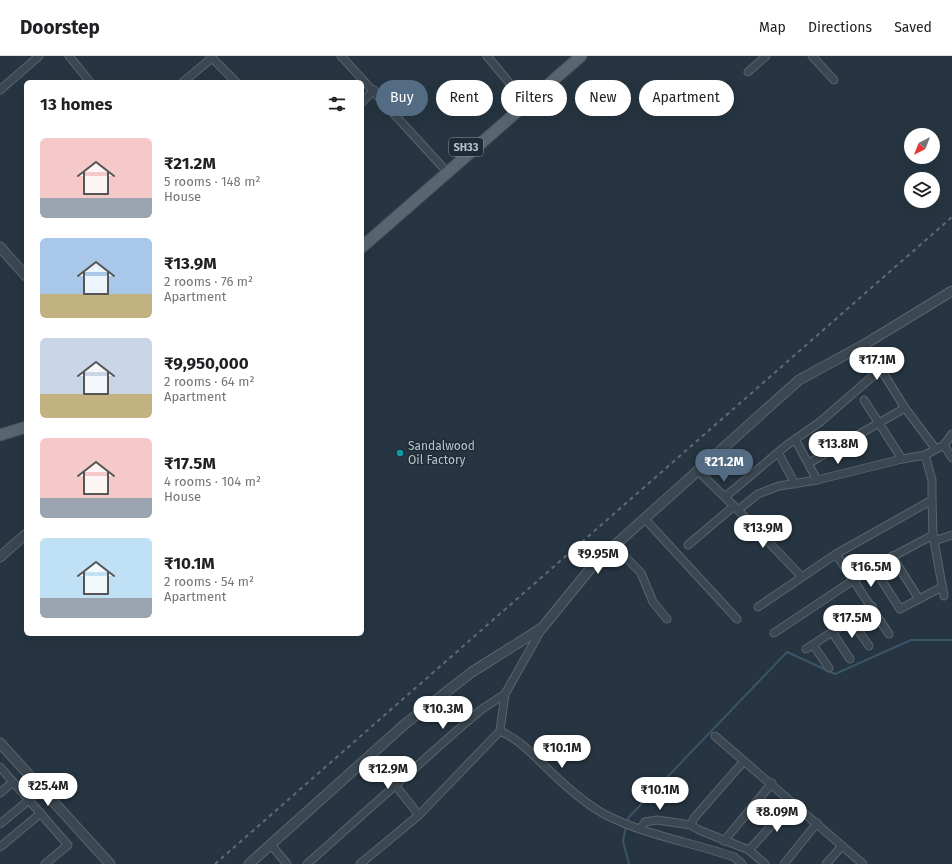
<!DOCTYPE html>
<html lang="en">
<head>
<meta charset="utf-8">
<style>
	:root { --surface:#fff; --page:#f6f6f6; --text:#202124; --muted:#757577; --line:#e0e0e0; --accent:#536b83 }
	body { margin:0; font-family:"Fira Sans",sans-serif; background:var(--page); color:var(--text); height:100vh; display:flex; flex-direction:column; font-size:15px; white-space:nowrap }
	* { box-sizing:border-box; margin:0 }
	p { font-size:13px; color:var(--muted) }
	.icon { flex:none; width:22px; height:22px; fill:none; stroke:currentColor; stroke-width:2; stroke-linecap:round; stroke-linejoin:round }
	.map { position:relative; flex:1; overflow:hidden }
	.sheet { position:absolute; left:24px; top:24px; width:340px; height:556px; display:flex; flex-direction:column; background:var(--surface); border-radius:6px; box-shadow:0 4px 16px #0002 }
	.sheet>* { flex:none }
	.banner { position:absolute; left:376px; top:24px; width:380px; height:36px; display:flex; gap:8px }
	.needle { width:26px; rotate:222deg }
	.fabs { position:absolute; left:904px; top:72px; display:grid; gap:8px }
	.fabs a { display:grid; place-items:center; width:36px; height:36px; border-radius:50%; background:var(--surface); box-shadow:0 4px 16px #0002; font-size:20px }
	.price { position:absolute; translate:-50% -34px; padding:0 9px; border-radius:14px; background:#fff; color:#222; font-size:13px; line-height:26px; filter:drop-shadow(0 1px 2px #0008) }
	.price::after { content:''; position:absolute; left:50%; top:24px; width:12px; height:9px; margin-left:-6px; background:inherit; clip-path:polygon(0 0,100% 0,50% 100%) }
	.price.on { background:var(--accent); color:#fff }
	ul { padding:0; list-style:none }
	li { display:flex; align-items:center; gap:12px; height:100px; padding:0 16px }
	li span { display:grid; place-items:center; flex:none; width:112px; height:80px; border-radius:6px; color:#555 }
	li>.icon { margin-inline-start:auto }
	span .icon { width:48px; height:48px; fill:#fffc; stroke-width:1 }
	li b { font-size:17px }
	h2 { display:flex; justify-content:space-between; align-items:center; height:48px; padding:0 16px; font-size:17px }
	.chip { padding:0 14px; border-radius:18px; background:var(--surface); box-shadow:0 4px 16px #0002; font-size:14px; line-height:36px }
	.chip.on { background:var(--accent); color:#fff }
	header { display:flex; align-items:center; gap:24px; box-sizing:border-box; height:56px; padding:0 20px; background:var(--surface); border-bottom:1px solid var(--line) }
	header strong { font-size:19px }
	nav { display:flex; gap:22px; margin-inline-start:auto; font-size:14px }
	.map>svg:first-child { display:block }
</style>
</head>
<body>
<header>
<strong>Doorstep</strong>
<nav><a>Map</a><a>Directions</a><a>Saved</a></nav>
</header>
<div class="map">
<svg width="952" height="808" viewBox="0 0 952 808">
	<rect width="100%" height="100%" fill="#263541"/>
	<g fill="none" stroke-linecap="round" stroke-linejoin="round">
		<!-- stream -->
		<g stroke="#3a5468" stroke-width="2">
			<path d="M627,766L629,761L787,596L835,618L911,584H952"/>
			<path d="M626,770L623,785L629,808"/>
		</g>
		<!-- minor casing -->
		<g stroke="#59656e" stroke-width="9">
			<g id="minor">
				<path d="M69,0L90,26"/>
				<path d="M210,0L236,26"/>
				<path d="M341,0L448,117"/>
				<path d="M487,0L527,48"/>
				<path d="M812,0L834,24"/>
				<path d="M748,16L766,0"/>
				<path d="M183,26L212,2"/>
				<path d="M0,34L39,0"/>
				<path d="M362,46L374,34"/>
				<path d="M865,288L905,352L935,392"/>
				<path d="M864,344L902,403"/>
				<path d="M795,383L817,424"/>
				<path d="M944,389L952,402"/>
				<path d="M779,398L795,428"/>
				<path d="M809,407L905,352"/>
				<path d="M697,414L738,454L801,520"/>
				<path d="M725,441L787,389L820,366L881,313"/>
				<path d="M932,444L933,479L944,540"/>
				<path d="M738,454L758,438L779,430L817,424L902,403L925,399L944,389L952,378"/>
				<path d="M644,462L737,563"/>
				<path d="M934,485L952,479"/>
				<path d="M614,489L641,517L653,546L667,563"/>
				<path d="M688,489L734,450"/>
				<path d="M836,498L889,578"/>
				<path d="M892,500L919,543"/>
				<path d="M873,511L900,553L942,531"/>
				<path d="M758,551L836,498L932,444V424L925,399"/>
				<path d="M851,564L869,590"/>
				<path d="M832,576L850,603"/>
				<path d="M774,577L873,511L933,479"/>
				<path d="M813,589L829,612"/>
				<path d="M806,593L872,550"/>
				<path d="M500,675C521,684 537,703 554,719C569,733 586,748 604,758C644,779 691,786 734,801L742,808"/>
				<path d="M715,680L863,808"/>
				<path d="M371,699L419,759"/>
				<path d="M744,705L694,762L691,769L699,774L749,794L765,808"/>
				<path d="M0,711L68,789L45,808"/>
				<path d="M0,737L13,726"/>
				<path d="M0,768L29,744"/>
				<path d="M640,773L645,766L657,764L691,769"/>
				<path d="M724,785L772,727"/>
				<path d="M271,789L287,808"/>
				<path d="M0,791L41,757"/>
				<path d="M749,794L792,747"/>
				<path d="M307,808L454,677L482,653L505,638"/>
				<path d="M360,808L419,759L500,675L505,638L541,574"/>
				<path d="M784,808L817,767"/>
				<path d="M826,808L842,790"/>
			</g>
		</g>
		<!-- tertiary casing -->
		<g stroke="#59656e" stroke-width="11">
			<g id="tertiary">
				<path d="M0,191L26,220"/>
				<path d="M0,501L26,478"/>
				<path d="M0,687L110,808"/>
				<path d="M249,808L405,668L472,616L542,572L595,507L799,324L865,288L952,235"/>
			</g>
		</g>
		<!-- primary casing -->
		<g stroke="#44505a" stroke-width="13">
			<g id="primary">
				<path d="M362,191L581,0"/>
				<path d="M0,379L26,371"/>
			</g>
		</g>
		<!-- minor -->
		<use href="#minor" stroke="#3b4751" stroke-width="7"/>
		<!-- tertiary -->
		<use href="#tertiary" stroke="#3b4751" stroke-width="9"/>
		<!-- primary -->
		<use href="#primary" stroke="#596671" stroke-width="11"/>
		<!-- rail -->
		<path stroke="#5d6c78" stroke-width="2" stroke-dasharray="4 4" stroke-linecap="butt" d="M215,808L952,161"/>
	</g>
	<!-- markers -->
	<circle fill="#0f9aa8" stroke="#1f2c36" stroke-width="1.5" cx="400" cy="397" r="4"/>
	<g text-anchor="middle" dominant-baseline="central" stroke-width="3" stroke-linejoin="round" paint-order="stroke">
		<!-- shield labels -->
		<rect fill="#1f2c36" stroke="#8a959e" stroke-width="1" x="449" y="82" width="34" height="18" rx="3"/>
		<g font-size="11" font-weight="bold" fill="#b8c2cb">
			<text x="466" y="91">SH33</text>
		</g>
		<!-- poi labels -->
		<g font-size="12" fill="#b8c2cb" stroke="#1f2c36" text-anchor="start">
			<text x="408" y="390">Sandalwood<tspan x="408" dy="14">Oil Factory</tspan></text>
		</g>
	</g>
</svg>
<div class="fabs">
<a><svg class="needle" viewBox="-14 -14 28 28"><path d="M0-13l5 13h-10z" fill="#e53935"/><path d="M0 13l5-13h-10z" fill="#757577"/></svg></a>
<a><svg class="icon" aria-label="layers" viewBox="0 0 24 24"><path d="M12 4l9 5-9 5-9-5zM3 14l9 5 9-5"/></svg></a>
</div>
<b class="price" style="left:877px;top:325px">₹17.1M</b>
<b class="price" style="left:838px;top:409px">₹13.8M</b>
<b class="price on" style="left:724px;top:427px">₹21.2M</b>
<b class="price" style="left:763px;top:493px">₹13.9M</b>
<b class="price" style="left:598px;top:519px">₹9.95M</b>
<b class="price" style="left:871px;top:532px">₹16.5M</b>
<b class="price" style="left:852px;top:583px">₹17.5M</b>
<b class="price" style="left:443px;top:674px">₹10.3M</b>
<b class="price" style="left:562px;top:713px">₹10.1M</b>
<b class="price" style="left:388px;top:734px">₹12.9M</b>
<b class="price" style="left:48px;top:751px">₹25.4M</b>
<b class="price" style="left:660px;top:755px">₹10.1M</b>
<b class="price" style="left:777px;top:777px">₹8.09M</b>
<div class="banner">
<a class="chip on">Buy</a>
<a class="chip">Rent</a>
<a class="chip">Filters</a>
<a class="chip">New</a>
<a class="chip">Apartment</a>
</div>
<section class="sheet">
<h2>13 homes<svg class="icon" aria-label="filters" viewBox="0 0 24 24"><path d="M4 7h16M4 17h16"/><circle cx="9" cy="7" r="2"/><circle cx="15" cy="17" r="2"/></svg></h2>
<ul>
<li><span style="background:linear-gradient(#f6c9c9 75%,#9aa5b1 0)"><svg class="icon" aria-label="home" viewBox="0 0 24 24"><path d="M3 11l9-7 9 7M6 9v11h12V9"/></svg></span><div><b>₹21.2M</b><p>5 rooms · 148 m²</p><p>House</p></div></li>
<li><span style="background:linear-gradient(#a9c7e8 70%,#c2b280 0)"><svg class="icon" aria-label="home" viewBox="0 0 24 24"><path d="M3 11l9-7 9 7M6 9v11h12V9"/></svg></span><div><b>₹13.9M</b><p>2 rooms · 76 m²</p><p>Apartment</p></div></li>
<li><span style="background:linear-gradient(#c9d6e8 70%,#c2b280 0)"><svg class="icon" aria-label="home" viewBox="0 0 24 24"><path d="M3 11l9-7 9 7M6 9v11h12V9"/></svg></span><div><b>₹9,950,000</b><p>2 rooms · 64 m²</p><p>Apartment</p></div></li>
<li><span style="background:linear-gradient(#f6c9c9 75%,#9aa5b1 0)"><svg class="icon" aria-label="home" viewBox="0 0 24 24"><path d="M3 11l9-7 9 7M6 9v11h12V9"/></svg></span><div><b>₹17.5M</b><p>4 rooms · 104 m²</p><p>House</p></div></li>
<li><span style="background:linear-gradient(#bfe0f5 75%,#9aa5b1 0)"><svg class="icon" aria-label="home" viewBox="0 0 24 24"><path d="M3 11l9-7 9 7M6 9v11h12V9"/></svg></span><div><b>₹10.1M</b><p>2 rooms · 54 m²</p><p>Apartment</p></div></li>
</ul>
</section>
</div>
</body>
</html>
